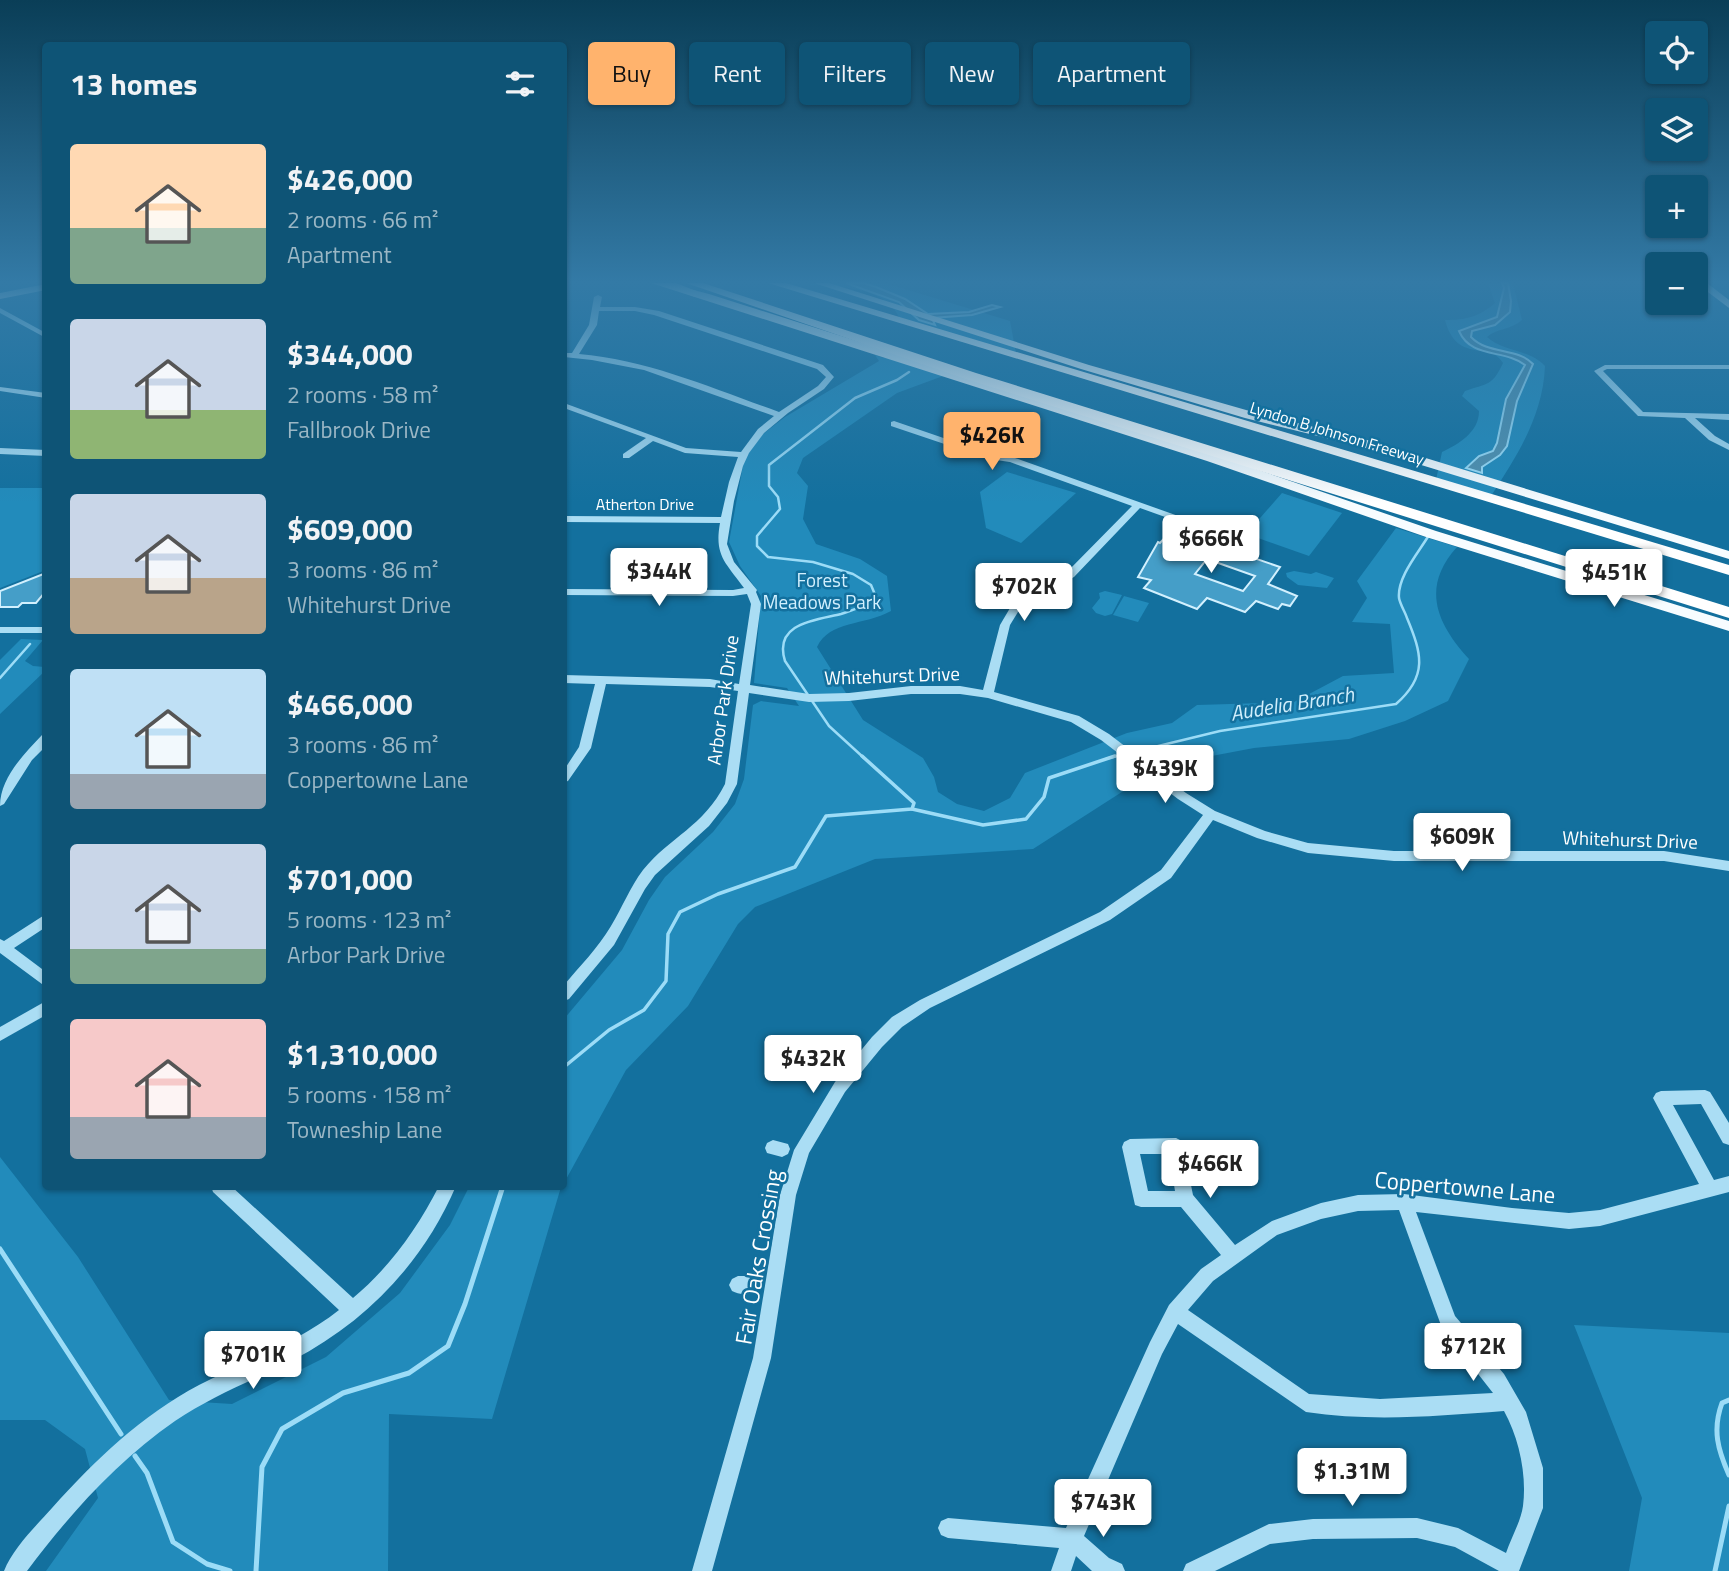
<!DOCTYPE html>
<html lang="en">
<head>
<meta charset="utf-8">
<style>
	:root { --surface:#0e5476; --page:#1c5e7e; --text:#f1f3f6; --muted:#9bb7c5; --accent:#ffb36d }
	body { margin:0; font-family:"Titillium Web",sans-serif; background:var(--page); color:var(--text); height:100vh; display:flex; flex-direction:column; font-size:26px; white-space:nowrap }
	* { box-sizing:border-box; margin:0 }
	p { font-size:23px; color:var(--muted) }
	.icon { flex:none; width:38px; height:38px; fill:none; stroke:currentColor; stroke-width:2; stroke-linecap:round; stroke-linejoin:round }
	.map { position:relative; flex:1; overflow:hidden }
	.details { position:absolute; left:42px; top:42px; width:525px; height:1148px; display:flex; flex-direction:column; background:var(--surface); border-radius:7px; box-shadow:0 2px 5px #0004 }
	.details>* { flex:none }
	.guide { position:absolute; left:588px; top:42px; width:665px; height:63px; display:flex; gap:14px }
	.buttons { position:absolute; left:1645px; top:21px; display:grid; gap:14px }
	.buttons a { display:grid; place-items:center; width:63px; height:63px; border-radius:7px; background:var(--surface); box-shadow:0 2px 5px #0004; font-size:35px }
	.price { position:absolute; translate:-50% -60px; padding:0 16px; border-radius:7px; background:#fff; color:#222; font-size:23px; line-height:46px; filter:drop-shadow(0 2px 4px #0008) }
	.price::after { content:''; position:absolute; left:50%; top:42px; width:21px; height:16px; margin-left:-10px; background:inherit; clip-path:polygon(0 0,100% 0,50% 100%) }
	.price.active { background:var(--accent); color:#111 }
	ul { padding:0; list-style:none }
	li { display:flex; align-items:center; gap:21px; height:175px; padding:0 28px }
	li span { display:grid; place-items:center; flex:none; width:196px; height:140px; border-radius:7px; color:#555 }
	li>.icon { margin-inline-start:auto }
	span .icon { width:84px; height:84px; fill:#fffc; stroke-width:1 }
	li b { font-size:30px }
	h2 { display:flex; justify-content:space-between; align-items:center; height:84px; padding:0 28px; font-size:30px }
	.tag { padding:0 24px; border-radius:7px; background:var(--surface); box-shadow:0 2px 5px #0004; font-size:24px; line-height:63px }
	.tag.active { background:var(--accent); color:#111 }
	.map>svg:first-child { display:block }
</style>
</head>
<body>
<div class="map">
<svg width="1729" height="1571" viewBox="0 0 1729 1571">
	<rect width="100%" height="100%" fill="#13709e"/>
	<!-- green -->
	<g fill="#228bbb">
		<path d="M789,283H885L1010,321L1016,353L901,321C884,280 825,288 789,283Z"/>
		<path d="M1488,283H1513L1522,320C1511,330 1497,328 1487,337C1503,352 1530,349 1545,366C1543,416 1517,456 1491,496L1436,480L1442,452C1459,444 1479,432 1479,411L1462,396L1465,391C1487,383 1492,387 1503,363C1490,340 1457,365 1445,320C1466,320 1479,317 1495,303Z"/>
		<path d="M899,349L957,367L938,374L943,376L897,393L803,458L797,473L808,486L803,519L816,544L860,559L887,576L891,611C864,626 830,620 817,647L863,720L923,758L934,777L938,792L957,804L984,811L1010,798L1025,773L1127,733L1172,723L1197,705L1294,702L1343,676L1394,673L1390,624L1352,622L1367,598L1357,581L1396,528L1457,547C1421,587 1436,623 1469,659L1448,701L1405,721L1349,739L1254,748L1164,765L1033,849L875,859L755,907L738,924L688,1006L626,1070L564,1183V1019L622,950L649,900L665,877L713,832L735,804L744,779L753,705L761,701L799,706L787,688L754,683L761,596L740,566L729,542L744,460L759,437L785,417L879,361L875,355L884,358Z"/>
		<path d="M1007,472L1076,493L1021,543L986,528L980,492Z"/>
		<path d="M0,488H45L46,570L0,588Z"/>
		<path d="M1282,493L1342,513L1309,556L1258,538L1253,526Z"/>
		<path d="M1294,571L1311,574L1316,572L1334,578L1327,588L1298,585L1287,577L1286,573Z"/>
		<path d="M1105,591L1122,595L1112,614L1105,616L1096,613L1092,608L1100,598L1099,593Z"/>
		<path d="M1124,596L1149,603L1138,622L1113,615Z"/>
		<path d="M21,639L43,640L25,661L33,666L45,667V671L0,714V660Z"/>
		<path d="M0,1157L78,1257L169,1400L232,1404L326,1357L400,1293L450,1225L469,1187H561L492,1419L389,1414L388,1571H46L98,1498L85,1449L45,1420H0Z"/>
		<path d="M1574,1325L1729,1333V1571H1629L1642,1498Z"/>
	</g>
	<!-- water -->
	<g fill="#5190ae" stroke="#9cdcf7" stroke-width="2">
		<path d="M846,283H863L876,287L905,299L928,314L969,312L992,305L1000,307L972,315L932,318L935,325L919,320L899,302Z"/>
		<path d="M1502,283H1508L1511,301L1510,312L1495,325L1472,331L1471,337C1488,355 1517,347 1533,364L1517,401L1507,446L1500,455L1482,467V473L1466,468L1479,456L1493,451L1497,443L1506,399L1525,365C1505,349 1471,359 1459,331L1497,317L1504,288Z"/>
	</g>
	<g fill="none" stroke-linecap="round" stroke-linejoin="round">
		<!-- stream-far2 -->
		<g stroke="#9cdcf7" stroke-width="2.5">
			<path d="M0,678L30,644"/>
			<path d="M864,758L829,726L785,661C773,623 816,620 841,614C852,611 862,606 873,602L876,597L871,585L853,574L813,562L768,557L757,546V536L780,509L778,497L769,486V465L855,398L897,380L909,372"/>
			<path d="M1109,758L1220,731L1396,704C1428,676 1422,654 1407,618C1405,612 1400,604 1399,598C1397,577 1419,552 1429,535"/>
		</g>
		<!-- stream-far1 -->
		<g stroke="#9cdcf7" stroke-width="3.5">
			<path d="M912,809L983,825L1026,819L1044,797L1049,778L1115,756"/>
			<path d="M564,1067L609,1030L644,1010L666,981L668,934L680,912L718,894L795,867L826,816L912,809L914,803L862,756"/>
		</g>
		<!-- stream -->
		<g stroke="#9cdcf7" stroke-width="5">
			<path d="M0,1249L121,1434"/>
			<path d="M1729,1400L1722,1403C1712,1430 1718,1450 1729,1475"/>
			<path d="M135,1456L147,1473L173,1542L207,1564L230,1571"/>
			<path d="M256,1571L262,1467L282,1429L343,1393L409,1373L448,1346L465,1304L503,1186"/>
			<path d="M1715,1571L1729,1506"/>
		</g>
	</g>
	<!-- building -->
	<g fill="#459ec8" stroke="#d2f0fe" stroke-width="2" fill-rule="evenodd">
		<path d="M1172,530L1280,567L1268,584L1297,596L1290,606L1282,604L1278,609L1256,601L1245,612L1207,598L1197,609L1144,588L1151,580L1138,577L1158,542L1160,543ZM1207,559L1255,576L1243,591L1195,574Z"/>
		<path d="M46,573V591L36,603H22L18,607H0V591Z"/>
	</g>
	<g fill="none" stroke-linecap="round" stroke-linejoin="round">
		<!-- minor -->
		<g fill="#aaddf4" fill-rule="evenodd">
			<path d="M598,295L602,297L600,307H635L659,311L823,365L834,377L824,389L788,413L764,433L749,453L743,466L734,501L727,544L734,562L757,590L756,592L761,604L750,685L809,694L849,693L911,686H960L983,690L1000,625L1010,608L1024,596L1066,573L1132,506L1010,462L989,459L891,426V422L894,421L993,455L1015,458L1198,523L1232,530V534L1229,535L1193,527L1140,508L1074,577L1032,600L1018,612L1010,625L994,692L1079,716L1109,734L1186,793L1215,811L1265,831L1308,843L1394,851H1664L1729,861V871L1664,861H1394L1308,853L1257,838L1213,820L1171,878L1110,920L930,1008L902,1027L882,1047L845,1092L809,1153L796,1195L771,1358L712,1571H692L753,1358L780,1195L794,1150L835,1082L872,1037L892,1017L920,1000L1100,912L1161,870L1203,815L1178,799L1101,740L1071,722L988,698L960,694H911L849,701L809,702L749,693L737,784L727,803L709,826L655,875L645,889L614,945L569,999L564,1001V985C580,966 598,948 611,926C622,908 630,887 643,870C671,836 703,827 725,784L738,691L710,687L606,684L591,748L568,781L564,782V770L579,747L595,684L564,683V675L710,679L739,684L751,604L747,594L733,596L564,595V589L733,590L744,588C726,563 714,556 720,523L564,522V516L721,517L729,482L738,457L685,453L653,441L629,458H623V454L646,438L564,408V403L686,448L741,452L758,429L774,416L644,370L592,360L564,357V353H572L589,325L594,297ZM599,311H635L654,315L817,369L826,377L818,386L779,412C714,389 649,360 579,354L597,325Z"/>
			<path d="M0,308L46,333V338L0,313Z"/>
			<path d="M1605,365H1729V369H1607L1603,371L1643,412L1729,414V420L1695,418L1715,436L1729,444V450L1709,440L1685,418L1638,416L1594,371Z"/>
			<path d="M0,387L46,393V398L0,391Z"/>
			<path d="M0,448L46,450V456L0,454Z"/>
			<rect x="0" y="627" width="46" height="6"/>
			<path d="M46,734V746L32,760L4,804L0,806C0,778 24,754 42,735Z"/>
			<path d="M46,914V927L14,948L46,972V987L0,953V939L4,941Z"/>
			<path d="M46,1001V1015L0,1041V1027Z"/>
			<path d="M1705,1090L1710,1092L1729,1123V1145L1723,1143L1701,1104L1673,1105L1714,1180L1729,1176V1192L1600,1226L1569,1229L1416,1212L1455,1316L1504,1374L1526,1412L1543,1468V1508L1519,1571H1499L1455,1547L1417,1538L1313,1539L1270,1544L1215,1571H1183L1186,1564L1269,1524L1313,1519L1417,1518L1458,1528L1506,1553C1511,1538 1521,1521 1523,1506C1527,1475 1519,1438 1504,1411C1438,1416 1372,1422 1306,1412L1178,1324L1162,1354L1084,1536L1109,1558L1122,1564L1125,1571H1092L1076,1556L1071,1571H1051L1059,1548L948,1538L941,1535L938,1528L941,1521L948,1518L1066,1528L1150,1342L1169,1305L1201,1269L1221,1255L1181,1207H1141L1135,1205L1122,1147L1124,1142L1130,1139L1176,1138L1182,1141L1193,1195L1235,1245L1272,1221L1321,1203L1358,1195L1404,1194L1512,1208L1569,1213L1600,1210L1699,1184L1653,1098L1656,1093L1661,1091ZM1140,1154H1169L1175,1191H1148ZM1399,1210L1442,1328L1493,1393L1380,1399L1309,1394L1188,1310L1213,1281L1277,1235L1321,1219L1358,1211Z"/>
			<path d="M773,1140L788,1144L790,1149L788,1154L782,1157L767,1153L765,1148L767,1143Z"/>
			<path d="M211,1186H231L353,1298C390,1267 417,1229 439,1186H456C423,1263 366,1322 293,1360C253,1380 212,1396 175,1421C117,1461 69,1515 27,1571H4C13,1548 36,1526 52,1508C95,1460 142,1415 199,1385C246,1361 297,1343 339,1310L213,1192Z"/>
			<path d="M738,1276H748L754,1279L757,1285L754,1291C746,1295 740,1295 732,1291L729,1285L732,1279Z"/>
		</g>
		<!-- major -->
		<g fill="#f7fcff" fill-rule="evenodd">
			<path d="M651,283H667L709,294L1215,455L1436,531L1729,621V631L1426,537L1207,461Z"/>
			<path d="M814,283H829L1089,365L1253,412L1367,440L1729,551V559L1359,446L1245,418L1081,369Z"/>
			<path d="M1696,283H1707L1729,300V308Z"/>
			<path d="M46,284V290L0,299V293Z"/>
		</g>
		<!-- highway -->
		<g fill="#fff" fill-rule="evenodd">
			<path d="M659,283H676L701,293L695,297Z"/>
			<path d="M686,283H703L976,373L1729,607V618L966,379Z"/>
			<path d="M768,283H786L1729,565V575Z"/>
		</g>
	</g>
	<!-- sky -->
	<linearGradient id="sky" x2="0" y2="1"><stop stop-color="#0a3e57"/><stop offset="0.56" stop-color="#337aa6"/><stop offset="1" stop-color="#337aa6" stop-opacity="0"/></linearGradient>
	<rect width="1729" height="503" fill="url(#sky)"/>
	<g text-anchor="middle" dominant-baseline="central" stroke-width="5" stroke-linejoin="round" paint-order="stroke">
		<!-- far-street labels -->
		<g font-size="16" fill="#fff" stroke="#13709e">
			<text transform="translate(1337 433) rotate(17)">Lyndon B Johnson Freeway</text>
			<text x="645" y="504">Atherton Drive</text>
		</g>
		<!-- park labels -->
		<g font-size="19" fill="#d2f0fe" stroke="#13709e">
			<text x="822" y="579">Forest<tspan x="822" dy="22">Meadows Park</tspan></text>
		</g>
		<!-- street labels -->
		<g font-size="19" fill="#fff" stroke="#13709e">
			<text transform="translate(892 675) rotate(-2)">Whitehurst Drive</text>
			<text transform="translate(722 700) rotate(-82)">Arbor Park Drive</text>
			<text transform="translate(1630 839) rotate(2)">Whitehurst Drive</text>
		</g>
		<!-- water labels -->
		<g font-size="21" font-style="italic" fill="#d0eefc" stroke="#13709e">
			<text transform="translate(1292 703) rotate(-9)">Audelia Branch</text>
		</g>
		<!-- near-street labels -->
		<g font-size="23" fill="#fff" stroke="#13709e">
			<text transform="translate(1465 1187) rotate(5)">Coppertowne Lane</text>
			<text transform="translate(758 1257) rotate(-80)">Fair Oaks Crossing</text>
		</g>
	</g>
</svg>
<div class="buttons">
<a><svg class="icon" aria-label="locate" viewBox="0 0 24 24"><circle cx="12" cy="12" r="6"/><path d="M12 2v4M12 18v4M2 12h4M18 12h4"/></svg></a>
<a><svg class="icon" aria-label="layers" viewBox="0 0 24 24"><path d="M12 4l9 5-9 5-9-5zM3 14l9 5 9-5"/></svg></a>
<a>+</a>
<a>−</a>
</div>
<b class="price active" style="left:992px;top:472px">$426K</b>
<b class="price" style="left:1211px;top:575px">$666K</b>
<b class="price" style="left:659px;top:608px">$344K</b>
<b class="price" style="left:1614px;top:609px">$451K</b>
<b class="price" style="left:1024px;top:623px">$702K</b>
<b class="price" style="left:1165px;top:805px">$439K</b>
<b class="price" style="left:1462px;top:873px">$609K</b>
<b class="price" style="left:813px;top:1095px">$432K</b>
<b class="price" style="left:1210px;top:1200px">$466K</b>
<b class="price" style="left:1473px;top:1383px">$712K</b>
<b class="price" style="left:253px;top:1391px">$701K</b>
<b class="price" style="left:1352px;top:1508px">$1.31M</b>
<b class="price" style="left:1103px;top:1539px">$743K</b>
<div class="guide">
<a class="tag active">Buy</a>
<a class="tag">Rent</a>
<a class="tag">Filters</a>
<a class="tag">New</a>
<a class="tag">Apartment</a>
</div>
<section class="details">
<h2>13 homes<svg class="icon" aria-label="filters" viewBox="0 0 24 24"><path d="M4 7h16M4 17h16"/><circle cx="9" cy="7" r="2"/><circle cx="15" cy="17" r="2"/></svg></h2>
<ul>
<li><span style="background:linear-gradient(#ffd9b3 60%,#7fa58c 0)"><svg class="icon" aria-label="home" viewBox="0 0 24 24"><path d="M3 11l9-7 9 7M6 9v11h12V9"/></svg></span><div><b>$426,000</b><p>2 rooms · 66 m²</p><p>Apartment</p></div></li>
<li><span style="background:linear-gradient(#c9d6e8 65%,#8fb573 0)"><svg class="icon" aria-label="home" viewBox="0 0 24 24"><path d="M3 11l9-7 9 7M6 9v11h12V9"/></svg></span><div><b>$344,000</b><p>2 rooms · 58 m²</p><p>Fallbrook Drive</p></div></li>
<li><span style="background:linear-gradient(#c9d6e8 60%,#b9a48a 0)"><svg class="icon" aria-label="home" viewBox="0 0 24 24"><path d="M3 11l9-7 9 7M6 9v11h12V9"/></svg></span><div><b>$609,000</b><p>3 rooms · 86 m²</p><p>Whitehurst Drive</p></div></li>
<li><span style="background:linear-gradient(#bfe0f5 75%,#9aa5b1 0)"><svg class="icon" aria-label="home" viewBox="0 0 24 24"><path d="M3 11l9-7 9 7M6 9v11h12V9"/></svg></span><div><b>$466,000</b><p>3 rooms · 86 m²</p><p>Coppertowne Lane</p></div></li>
<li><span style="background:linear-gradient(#c9d6e8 75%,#7fa58c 0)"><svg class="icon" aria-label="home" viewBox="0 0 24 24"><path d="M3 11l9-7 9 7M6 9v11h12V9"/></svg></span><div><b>$701,000</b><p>5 rooms · 123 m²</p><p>Arbor Park Drive</p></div></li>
<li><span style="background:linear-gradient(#f6c9c9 70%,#9aa5b1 0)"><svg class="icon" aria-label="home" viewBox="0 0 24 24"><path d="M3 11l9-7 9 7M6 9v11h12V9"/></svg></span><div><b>$1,310,000</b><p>5 rooms · 158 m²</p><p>Towneship Lane</p></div></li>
</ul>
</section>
</div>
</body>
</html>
